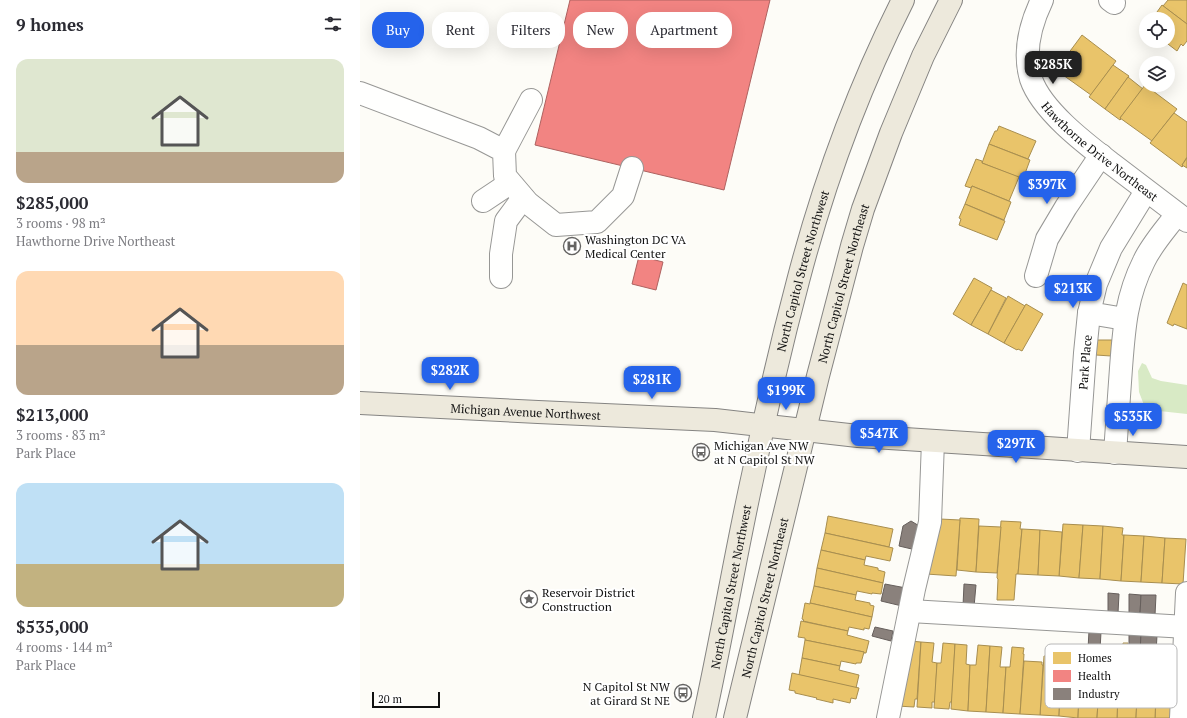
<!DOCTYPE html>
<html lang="en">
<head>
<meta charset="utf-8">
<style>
	:root { --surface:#fff; --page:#f7f7f7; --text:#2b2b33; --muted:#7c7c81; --accent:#2563eb }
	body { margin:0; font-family:"PT Serif",serif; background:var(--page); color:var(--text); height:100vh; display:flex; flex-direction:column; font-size:15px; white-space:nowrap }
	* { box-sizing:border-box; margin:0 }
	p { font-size:13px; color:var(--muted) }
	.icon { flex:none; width:22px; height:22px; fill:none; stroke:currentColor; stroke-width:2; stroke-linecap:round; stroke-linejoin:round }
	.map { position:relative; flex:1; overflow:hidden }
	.sheet { display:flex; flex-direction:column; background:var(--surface); width:360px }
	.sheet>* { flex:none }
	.guide { position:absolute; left:12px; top:12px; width:380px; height:36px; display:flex; gap:8px }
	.fabs { position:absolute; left:779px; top:12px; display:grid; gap:8px }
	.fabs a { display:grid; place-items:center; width:36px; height:36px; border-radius:50%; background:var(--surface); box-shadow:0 4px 16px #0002; font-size:20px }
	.scale { position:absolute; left:12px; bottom:10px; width:68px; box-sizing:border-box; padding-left:4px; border:2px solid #111; border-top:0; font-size:11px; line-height:14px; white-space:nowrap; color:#111; -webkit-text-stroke:3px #fff; paint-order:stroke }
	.price { position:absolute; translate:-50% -34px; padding:0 9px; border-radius:8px; background:var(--accent); color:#fff; font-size:13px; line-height:26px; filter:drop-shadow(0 1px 2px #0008) }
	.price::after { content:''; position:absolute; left:50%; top:24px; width:12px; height:9px; margin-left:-6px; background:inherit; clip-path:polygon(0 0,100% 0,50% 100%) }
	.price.on { background:#222; color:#fff }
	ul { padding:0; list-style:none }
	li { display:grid; align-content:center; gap:8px; height:212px; padding:0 16px }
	li span { display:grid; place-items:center; height:124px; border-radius:12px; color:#555 }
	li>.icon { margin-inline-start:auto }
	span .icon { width:72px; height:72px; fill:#fffc; stroke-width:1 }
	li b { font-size:17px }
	h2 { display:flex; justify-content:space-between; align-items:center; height:48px; padding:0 16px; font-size:17px }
	.pill { padding:0 14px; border-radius:16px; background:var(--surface); box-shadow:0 4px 16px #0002; font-size:14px; line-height:36px }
	.pill.on { background:var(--accent); color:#fff }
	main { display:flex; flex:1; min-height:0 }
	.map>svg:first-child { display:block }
</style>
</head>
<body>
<main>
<section class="sheet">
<h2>9 homes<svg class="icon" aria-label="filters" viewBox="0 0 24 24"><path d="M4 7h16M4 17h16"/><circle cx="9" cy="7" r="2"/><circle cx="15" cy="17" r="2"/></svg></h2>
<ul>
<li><span style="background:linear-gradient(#dfe7d0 75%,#b9a48a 0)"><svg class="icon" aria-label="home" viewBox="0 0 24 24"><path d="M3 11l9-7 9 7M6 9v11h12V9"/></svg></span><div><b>$285,000</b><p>3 rooms · 98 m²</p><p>Hawthorne Drive Northeast</p></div></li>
<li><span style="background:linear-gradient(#ffd9b3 60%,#b9a48a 0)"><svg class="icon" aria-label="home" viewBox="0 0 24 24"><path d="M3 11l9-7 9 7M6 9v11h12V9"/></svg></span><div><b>$213,000</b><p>3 rooms · 83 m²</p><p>Park Place</p></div></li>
<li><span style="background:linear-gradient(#bfe0f5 65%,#c2b280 0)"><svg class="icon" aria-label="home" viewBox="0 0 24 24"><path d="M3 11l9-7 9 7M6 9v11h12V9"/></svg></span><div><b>$535,000</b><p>4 rooms · 144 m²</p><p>Park Place</p></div></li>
</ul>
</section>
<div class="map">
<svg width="827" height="718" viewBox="0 0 827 718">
	<rect width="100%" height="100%" fill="#fdfcf7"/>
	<!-- forest -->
	<path fill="#d8eac5" d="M782,363L786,365L792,378L801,381L827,385V414L790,410L784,405L779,392L778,371Z"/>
	<!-- homes -->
	<g fill="#e9c46a" stroke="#a88e4f">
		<path d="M808,0H827V24L803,6Z"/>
		<path d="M802,5L827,24V41L823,46L821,44L817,51L804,41H808V19H792Z"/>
		<path d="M722,35L756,61L731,95L696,70Z"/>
		<path d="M753,65L769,76L745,109L729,97Z"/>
		<path d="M768,77L783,89L760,118L761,119L760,120L745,109Z"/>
		<path d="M785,85L817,109L792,141L760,118Z"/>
		<path d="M814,113L827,122V157L822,165L823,166L822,167L790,143Z"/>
		<path d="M639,126L676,141L668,159L629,144L635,131H637Z"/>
		<path d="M629,144L670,160L663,179L622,163Z"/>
		<path d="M827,158V168L822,165Z"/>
		<path d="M616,159L622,161V163L659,177L649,201L612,186L611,188L605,186Z"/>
		<path d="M612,186L651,202L644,220L605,204Z"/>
		<path d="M605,204L645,221L637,240L599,225L601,219L599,218Z"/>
		<path d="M614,278L632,288L611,325L593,314Z"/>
		<path d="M823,283L827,285V329L814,324L813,326L807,323Z"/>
		<path d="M631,290L646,298L628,334L611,325Z"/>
		<path d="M648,296L665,306L644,343L628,334Z"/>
		<path d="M666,304L683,314L662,351L658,349L657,350L644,343Z"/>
		<path d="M737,340H752L751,356L736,355Z"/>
		<path d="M468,516L533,529L529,547L465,533Z"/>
		<path d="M600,518L619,519L616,572L597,570Z"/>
		<path d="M580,519L600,520L596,576L566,574Z"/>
		<path d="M641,521L661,522L660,529H662L658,574H656L654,600H637L638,579L637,578Z"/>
		<path d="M703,524L723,525L719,578L699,576Z"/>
		<path d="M723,525L743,526L740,579L719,578Z"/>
		<path d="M619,526L641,527L637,573L616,572Z"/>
		<path d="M743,526L763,528L762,535H764L761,581L740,579Z"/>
		<path d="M662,529L680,530L678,575L658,574Z"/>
		<path d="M680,530L702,532L699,576L678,575Z"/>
		<path d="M465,533L533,548L530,561L506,556L505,560L461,550Z"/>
		<path d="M764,535L784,536L781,582L761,581Z"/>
		<path d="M784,536L805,538L802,583L781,582Z"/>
		<path d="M805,538L826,539L823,584L802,583Z"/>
		<path d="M461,550L505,560L504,565L518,568V570L525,572L523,583L457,568Z"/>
		<path d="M457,568L523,583L521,594L512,593V594L497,591L496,595L454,586Z"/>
		<path d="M454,586L496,595L495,600L510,603V605L514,606L512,617L450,603Z"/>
		<path d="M445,603L450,604V603L512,617L509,629L504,628V630L489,627L488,631L443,621L444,620L442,619Z"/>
		<path d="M441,621L488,631L487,635L509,641L506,653H504V652L445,640V638L438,637Z"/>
		<path d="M445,640L504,652L501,663H496V664L481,661L480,666L442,658Z"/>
		<path d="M550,641L561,642L557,699H555L554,707L537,706Z"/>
		<path d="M561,642L574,643L572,662L577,663L575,702H572V708L557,707Z"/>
		<path d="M583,643L595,644L592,702H590L589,709L574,708L577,663H581Z"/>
		<path d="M763,643H768L767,650H763Z"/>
		<path d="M595,644L607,645L606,664L610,665L608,711L591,709Z"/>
		<path d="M618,645L630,646L626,712L608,711L610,665H616Z"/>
		<path d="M630,646L642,647L640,667H646L643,713L626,712Z"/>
		<path d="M652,647L664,648L663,654H664L660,714L643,713L646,667H650Z"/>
		<path d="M684,656H701L699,716L680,715Z"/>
		<path d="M442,658L480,666L479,670L499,675L496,688L439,675Z"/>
		<path d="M702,659L711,660V667L720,668L718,718L699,716Z"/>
		<path d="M664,661L682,662V665H683L680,715L660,714Z"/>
		<path d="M759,661L779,662L776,718H757Z"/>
		<path d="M720,668L740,669L737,718H718Z"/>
		<path d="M798,668L816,669L813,718H795Z"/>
		<path d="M740,669L759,670L757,718H737Z"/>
		<path d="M778,671L797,672L795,718H776Z"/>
		<path d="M432,673L499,688L496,699L491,698L490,703L473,699V703L456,699L457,698L435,693V691L429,690Z"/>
	</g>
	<!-- health -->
	<g fill="#f28482" stroke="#ae6260">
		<path d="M210,0H410L364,190L175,145Z"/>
		<path d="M279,256L303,262L296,290L272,284Z"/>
	</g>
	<!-- industry -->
	<g fill="#8a817c" stroke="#665f5c">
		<path d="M551,521L561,527L556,550L539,546L543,526Z"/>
		<path d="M525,584L546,588L542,606L521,601Z"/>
		<path d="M604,584L616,585L614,607L603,606Z"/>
		<path d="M748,593L759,594L758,613H748Z"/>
		<path d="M769,594L781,595L780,614H769Z"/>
		<path d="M781,595H796L795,615L780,614Z"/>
		<path d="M515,627L533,631L531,641L512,636Z"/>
		<path d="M729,631L741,632L740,650L728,649Z"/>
		<path d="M769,633L781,634L780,653H769Z"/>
		<path d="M781,634L797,635L796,654L780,653Z"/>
	</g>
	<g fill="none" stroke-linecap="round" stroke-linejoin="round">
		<!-- minor casing -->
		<g stroke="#979795" stroke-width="24">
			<g id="minor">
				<path id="s1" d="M682,0C670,25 663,52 671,79C682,111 726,144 752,164C777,183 802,202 827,221"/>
				<path d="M750,0L754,3"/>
				<path d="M0,93L119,138L144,151L145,176L168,203L196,225L237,222L263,196L272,168"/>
				<path d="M144,151L171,100"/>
				<path d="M123,201L150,183"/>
				<path d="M676,276L687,239L706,207L741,155"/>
				<path d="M141,277V254L146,221L163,198"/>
				<path d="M729,313L765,319"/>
				<path id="s2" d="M718,451L725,353L729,313L736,284L751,248L786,191"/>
				<path d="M755,453C757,425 759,396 761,368C764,328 766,297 784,261C792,244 806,229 817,214"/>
				<path d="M550,611L827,627"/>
				<path d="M528,718L554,589L570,522L573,441"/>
				<path d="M821,718L827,593"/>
			</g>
		</g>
		<!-- major casing -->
		<g stroke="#858482" stroke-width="24">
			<g id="major">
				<path id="s3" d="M0,403L178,412L355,420L498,436L827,457"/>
				<path id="s4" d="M344,718C362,637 375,556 393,475C406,410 421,345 438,281C463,185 498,89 543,0"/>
				<path id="s5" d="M375,718L458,376L492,246L503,209L531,133L563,56L591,0"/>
			</g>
		</g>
		<!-- minor -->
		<use href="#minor" stroke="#fffffe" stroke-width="22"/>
		<!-- major -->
		<use href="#major" stroke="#ede9dc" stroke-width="22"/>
	</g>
	<!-- icons -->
	<defs>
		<g id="hospital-ring" transform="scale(0.9)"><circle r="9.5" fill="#fff" stroke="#646362" stroke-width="1.5"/><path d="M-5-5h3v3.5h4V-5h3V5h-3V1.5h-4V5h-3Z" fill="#646362"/></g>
		<g id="bus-ring" transform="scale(0.9)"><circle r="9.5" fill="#fff" stroke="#646362" stroke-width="1.5"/><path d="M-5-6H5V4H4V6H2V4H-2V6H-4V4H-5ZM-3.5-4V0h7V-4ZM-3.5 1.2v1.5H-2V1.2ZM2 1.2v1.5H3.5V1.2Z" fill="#646362"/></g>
		<g id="sight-ring" transform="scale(0.9)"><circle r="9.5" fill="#fff" stroke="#646362" stroke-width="1.5"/><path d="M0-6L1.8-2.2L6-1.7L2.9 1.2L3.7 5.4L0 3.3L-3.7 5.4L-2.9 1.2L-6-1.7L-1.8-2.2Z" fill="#646362"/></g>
	</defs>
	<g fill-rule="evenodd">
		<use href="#hospital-ring" x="212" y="246"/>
		<use href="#bus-ring" x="341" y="452"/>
		<use href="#sight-ring" x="169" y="599"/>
		<use href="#bus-ring" x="323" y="693"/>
	</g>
	<g text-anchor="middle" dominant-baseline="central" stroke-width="4" stroke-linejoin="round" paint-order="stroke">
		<!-- street labels -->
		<g font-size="12" fill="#111" stroke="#fff">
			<text stroke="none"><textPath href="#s1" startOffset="183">Hawthorne Drive Northeast</textPath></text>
			<text stroke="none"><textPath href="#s4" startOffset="458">North Capitol Street Northwest</textPath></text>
			<text stroke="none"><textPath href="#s5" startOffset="448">North Capitol Street Northeast</textPath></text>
			<text stroke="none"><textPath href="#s2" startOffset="89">Park Place</textPath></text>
			<text stroke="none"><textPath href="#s3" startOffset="166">Michigan Avenue Northwest</textPath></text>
			<text stroke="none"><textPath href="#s4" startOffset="134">North Capitol Street Northwest</textPath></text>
			<text stroke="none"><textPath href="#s5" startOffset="124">North Capitol Street Northeast</textPath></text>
		</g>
		<!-- poi labels -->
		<g font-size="12" fill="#111" stroke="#fff" text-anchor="start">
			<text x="225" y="239">Washington DC VA<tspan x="225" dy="14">Medical Center</tspan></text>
			<text x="354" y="445">Michigan Ave NW<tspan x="354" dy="14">at N Capitol St NW</tspan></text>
			<text x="182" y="592">Reservoir District<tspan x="182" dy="14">Construction</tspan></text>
			<text x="310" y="686" text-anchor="end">N Capitol St NW<tspan x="310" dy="14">at Girard St NE</tspan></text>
		</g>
	</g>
	<!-- legend -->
	<rect x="685" y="644" width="132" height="64" rx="6" fill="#fff" stroke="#b8b8b8" stroke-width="1"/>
	<rect x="693" y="652" width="18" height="12" fill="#e9c46a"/>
	<rect x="693" y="670" width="18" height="12" fill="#f28482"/>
	<rect x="693" y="688" width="18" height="12" fill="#8a817c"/>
	<g font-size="11" fill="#111">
		<text x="718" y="662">Homes</text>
		<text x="718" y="680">Health</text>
		<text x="718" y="698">Industry</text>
	</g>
</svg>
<div class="fabs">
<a><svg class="icon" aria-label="locate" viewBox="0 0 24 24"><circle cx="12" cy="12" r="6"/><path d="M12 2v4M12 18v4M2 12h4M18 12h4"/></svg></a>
<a><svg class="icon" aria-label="layers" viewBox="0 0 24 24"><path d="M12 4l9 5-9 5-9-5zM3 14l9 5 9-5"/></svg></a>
</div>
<div class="scale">20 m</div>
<b class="price on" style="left:693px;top:85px">$285K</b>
<b class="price" style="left:687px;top:205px">$397K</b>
<b class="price" style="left:713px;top:309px">$213K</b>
<b class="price" style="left:90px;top:391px">$282K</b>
<b class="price" style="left:292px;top:400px">$281K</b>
<b class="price" style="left:426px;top:411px">$199K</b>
<b class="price" style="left:773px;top:437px">$535K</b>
<b class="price" style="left:519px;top:454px">$547K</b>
<b class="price" style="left:656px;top:464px">$297K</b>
<div class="guide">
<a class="pill on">Buy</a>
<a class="pill">Rent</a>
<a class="pill">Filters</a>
<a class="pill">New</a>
<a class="pill">Apartment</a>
</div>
</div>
</main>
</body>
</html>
